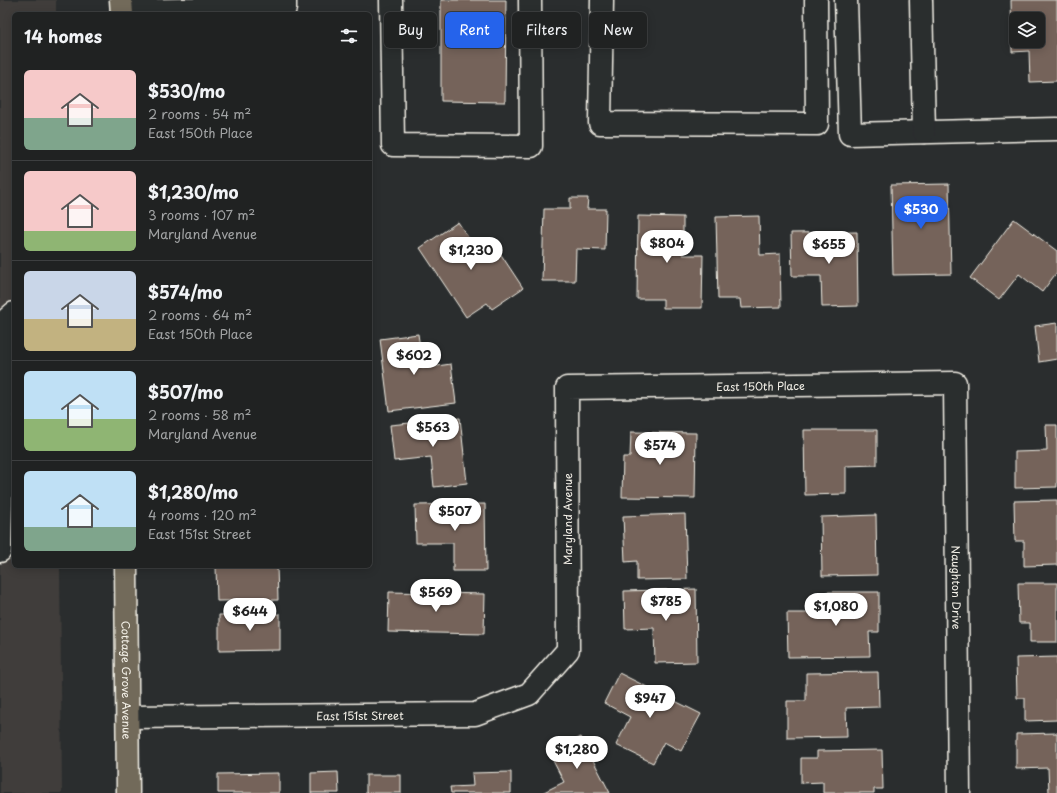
<!DOCTYPE html>
<html lang="en">
<head>
<meta charset="utf-8">
<style>
	:root { --surface:#202222; --page:#2d2f2f; --text:#f1f3f6; --muted:#a2a4a5; --line:#3d3f40; --accent:#2563eb }
	body { margin:0; font-family:"Playpen Sans",sans-serif; background:var(--page); color:var(--text); height:100vh; display:flex; flex-direction:column; font-size:15px; white-space:nowrap }
	* { box-sizing:border-box; margin:0 }
	p { font-size:13px; color:var(--muted) }
	.icon { flex:none; width:22px; height:22px; fill:none; stroke:currentColor; stroke-width:2; stroke-linecap:round; stroke-linejoin:round }
	.map { position:relative; flex:1; overflow:hidden }
	.panel { position:absolute; left:12px; top:12px; width:360px; height:556px; display:flex; flex-direction:column; background:var(--surface); border-radius:6px; box-shadow:0 2px 10px #0003,0 0 0 1px var(--line) }
	.panel>* { flex:none }
	.guide { position:absolute; left:384px; top:12px; width:380px; height:36px; display:flex; gap:8px }
	.fabs { position:absolute; left:1009px; top:12px; display:grid; gap:8px }
	.fabs a { display:grid; place-items:center; width:36px; height:36px; border-radius:6px; background:var(--surface); box-shadow:0 2px 10px #0003,0 0 0 1px var(--line); font-size:20px }
	.price { position:absolute; translate:-50% -34px; padding:0 9px; border-radius:14px; background:#fff; color:#222; font-size:13px; line-height:26px; filter:drop-shadow(0 1px 2px #0008) }
	.price::after { content:''; position:absolute; left:50%; top:24px; width:12px; height:9px; margin-left:-6px; background:inherit; clip-path:polygon(0 0,100% 0,50% 100%) }
	.price.active { background:var(--accent); color:#fff }
	ul { padding:0; list-style:none }
	li { display:flex; align-items:center; gap:12px; height:100px; padding:0 12px }
	li+li { border-top:1px solid var(--line) }
	li span { display:grid; place-items:center; flex:none; width:112px; height:80px; border-radius:6px; color:#555 }
	li>.icon { margin-inline-start:auto }
	span .icon { width:48px; height:48px; fill:#fffc; stroke-width:1 }
	li b { font-size:17px }
	h2 { display:flex; justify-content:space-between; align-items:center; height:48px; padding:0 12px; font-size:17px }
	.tag { padding:0 14px; border-radius:6px; background:var(--surface); box-shadow:0 2px 10px #0003,0 0 0 1px var(--line); font-size:14px; line-height:36px }
	.tag.active { background:var(--accent); color:#fff }
	.map>svg:first-child { display:block }
</style>
</head>
<body>
<div class="map">
<svg width="1057" height="793" viewBox="0 0 1057 793">
	<rect width="100%" height="100%" fill="#2a2d2e"/>
	<filter id="ink" filterUnits="userSpaceOnUse"><feTurbulence type="fractalNoise" baseFrequency=".025" numOctaves="2"/><feDisplacementMap in="SourceGraphic" scale="8" xChannelSelector="R" yChannelSelector="G"/><feConvolveMatrix kernelMatrix="1 2 1 2 8 2 1 2 1" color-interpolation-filters="sRGB"/></filter>
	<g filter="url(#ink)">
		<!-- built -->
		<path fill="#403e3b" d="M0,0H56V14H14V566H60L62,793H0Z"/>
		<!-- building -->
		<g fill="#74645a" stroke="#f4f1e8" fill-rule="evenodd">
			<path d="M441,0H506L505,102L441,101Z"/>
			<path d="M1011,0H1057V81L1030,82L1029,51L1012,52ZM1016,19H1038V41H1016Z"/>
			<path d="M949,184L951,274L893,275L891,185Z"/>
			<path d="M570,198H588L587,209H606L605,250L576,249L575,281H542L544,209H570Z"/>
			<path d="M638,216L683,217V255H703L702,308H663V299H637Z"/>
			<path d="M759,216L760,255L780,254L781,307L741,308L740,299H718L716,217Z"/>
			<path d="M1014,219L1057,251V272L1042,292L1019,274L999,300L970,278Z"/>
			<path d="M458,222L479,254L494,244L523,288L492,309L487,303L466,317L420,248Z"/>
			<path d="M857,232L858,306L822,307L821,276H792L791,233Z"/>
			<path d="M1057,323V359L1039,362L1035,326Z"/>
			<path d="M418,334L423,368L451,364L456,403L389,411L380,339Z"/>
			<path d="M460,418L467,483L434,487L431,457L394,461L390,425Z"/>
			<path d="M1046,425H1057V487L1015,488V452L1047,451Z"/>
			<path d="M804,430H877V465L846,466V494L805,495Z"/>
			<path d="M631,432L696,433L695,498L622,497L623,457H630Z"/>
			<path d="M1057,500V565L1024,566V541H1015L1014,501Z"/>
			<path d="M485,504L486,571H453V543H416L415,505Z"/>
			<path d="M685,514L687,579L637,580V561L625,562L623,516Z"/>
			<path d="M876,515L877,575L822,576L821,517Z"/>
			<path d="M216,566H277L278,600L217,601Z"/>
			<path d="M1018,583H1057V642H1030V623H1019Z"/>
			<path d="M696,589L697,662L655,663L654,628L625,629L624,591Z"/>
			<path d="M389,592L485,594L484,634L388,632Z"/>
			<path d="M826,592H879V632H869L870,656L788,657L787,613H826Z"/>
			<path d="M280,614V650L219,651V615Z"/>
			<path d="M1057,657V720L1025,721V698H1017L1016,658Z"/>
			<path d="M878,672L879,707L846,708L847,737L787,738V701H806V673Z"/>
			<path d="M619,673L701,714L681,751L664,742L653,763L616,745L630,717L604,703Z"/>
			<path d="M1057,733V793H1049L1048,768L1016,769V734Z"/>
			<path d="M581,737L610,793H542L564,782L549,753Z"/>
			<path d="M882,750L883,789H874V793H823V782L801,783V758H817V751Z"/>
			<path d="M338,772L339,793H311V773Z"/>
			<path d="M511,772V793H451L450,787L473,786L472,773Z"/>
			<path d="M279,773V793H218V774Z"/>
			<rect x="366" y="775" width="35" height="18"/>
		</g>
		<g fill="none" stroke-linecap="round" stroke-linejoin="round">
			<!-- minor casing -->
			<g stroke="#f4f1e8" stroke-width="25">
				<g id="minor">
					<path d="M391,0L393,145L531,146L530,0"/>
					<path d="M602,0L600,123L817,124L816,0"/>
					<path d="M846,0L850,134L1057,129"/>
					<path d="M921,0L924,132"/>
					<path d="M122,11L285,8V0"/>
					<path d="M0,551L5,321L14,313"/>
					<path id="s1" d="M128,717L475,714L529,694L568,650L567,388L955,383L959,793"/>
				</g>
			</g>
			<!-- major casing -->
			<g stroke="#f4f1e8" stroke-width="25">
				<g id="major">
					<path d="M121,0L122,14"/>
					<path id="s2" d="M126,566L128,793"/>
				</g>
			</g>
			<!-- minor -->
			<use href="#minor" stroke="#2a2d2e" stroke-width="22"/>
			<!-- major -->
			<use href="#major" stroke="#726b5a" stroke-width="22"/>
		</g>
	</g>
	<g text-anchor="middle" dominant-baseline="central" stroke-width="3" stroke-linejoin="round" paint-order="stroke">
		<!-- street labels -->
		<g font-size="11" fill="#f4f1e8" stroke="#2a2d2e">
			<text stroke="none"><textPath href="#s1" startOffset="919">East 150th Place</textPath></text>
			<text transform="translate(567 519) rotate(-90)">Maryland Avenue</text>
			<text stroke="none"><textPath href="#s1" startOffset="1318">Naughton Drive</textPath></text>
			<text stroke="none"><textPath href="#s2" startOffset="114">Cottage Grove Avenue</textPath></text>
			<text stroke="none"><textPath href="#s1" startOffset="232">East 151st Street</textPath></text>
		</g>
	</g>
</svg>
<div class="fabs">
<a><svg class="icon" aria-label="layers" viewBox="0 0 24 24"><path d="M12 4l9 5-9 5-9-5zM3 14l9 5 9-5"/></svg></a>
</div>
<b class="price active" style="left:921px;top:230px">$530</b>
<b class="price" style="left:667px;top:264px">$804</b>
<b class="price" style="left:829px;top:265px">$655</b>
<b class="price" style="left:471px;top:271px">$1,230</b>
<b class="price" style="left:414px;top:376px">$602</b>
<b class="price" style="left:433px;top:448px">$563</b>
<b class="price" style="left:660px;top:466px">$574</b>
<b class="price" style="left:455px;top:532px">$507</b>
<b class="price" style="left:436px;top:613px">$569</b>
<b class="price" style="left:666px;top:622px">$785</b>
<b class="price" style="left:836px;top:627px">$1,080</b>
<b class="price" style="left:250px;top:632px">$644</b>
<b class="price" style="left:650px;top:719px">$947</b>
<b class="price" style="left:577px;top:770px">$1,280</b>
<div class="guide">
<a class="tag">Buy</a>
<a class="tag active">Rent</a>
<a class="tag">Filters</a>
<a class="tag">New</a>
</div>
<section class="panel">
<h2>14 homes<svg class="icon" aria-label="filters" viewBox="0 0 24 24"><path d="M4 7h16M4 17h16"/><circle cx="9" cy="7" r="2"/><circle cx="15" cy="17" r="2"/></svg></h2>
<ul>
<li><span style="background:linear-gradient(#f6c9c9 60%,#7fa58c 0)"><svg class="icon" aria-label="home" viewBox="0 0 24 24"><path d="M3 11l9-7 9 7M6 9v11h12V9"/></svg></span><div><b>$530/mo</b><p>2 rooms · 54 m²</p><p>East 150th Place</p></div></li>
<li><span style="background:linear-gradient(#f6c9c9 75%,#8fb573 0)"><svg class="icon" aria-label="home" viewBox="0 0 24 24"><path d="M3 11l9-7 9 7M6 9v11h12V9"/></svg></span><div><b>$1,230/mo</b><p>3 rooms · 107 m²</p><p>Maryland Avenue</p></div></li>
<li><span style="background:linear-gradient(#c9d6e8 60%,#c2b280 0)"><svg class="icon" aria-label="home" viewBox="0 0 24 24"><path d="M3 11l9-7 9 7M6 9v11h12V9"/></svg></span><div><b>$574/mo</b><p>2 rooms · 64 m²</p><p>East 150th Place</p></div></li>
<li><span style="background:linear-gradient(#bfe0f5 60%,#8fb573 0)"><svg class="icon" aria-label="home" viewBox="0 0 24 24"><path d="M3 11l9-7 9 7M6 9v11h12V9"/></svg></span><div><b>$507/mo</b><p>2 rooms · 58 m²</p><p>Maryland Avenue</p></div></li>
<li><span style="background:linear-gradient(#bfe0f5 70%,#7fa58c 0)"><svg class="icon" aria-label="home" viewBox="0 0 24 24"><path d="M3 11l9-7 9 7M6 9v11h12V9"/></svg></span><div><b>$1,280/mo</b><p>4 rooms · 120 m²</p><p>East 151st Street</p></div></li>
</ul>
</section>
</div>
</body>
</html>
